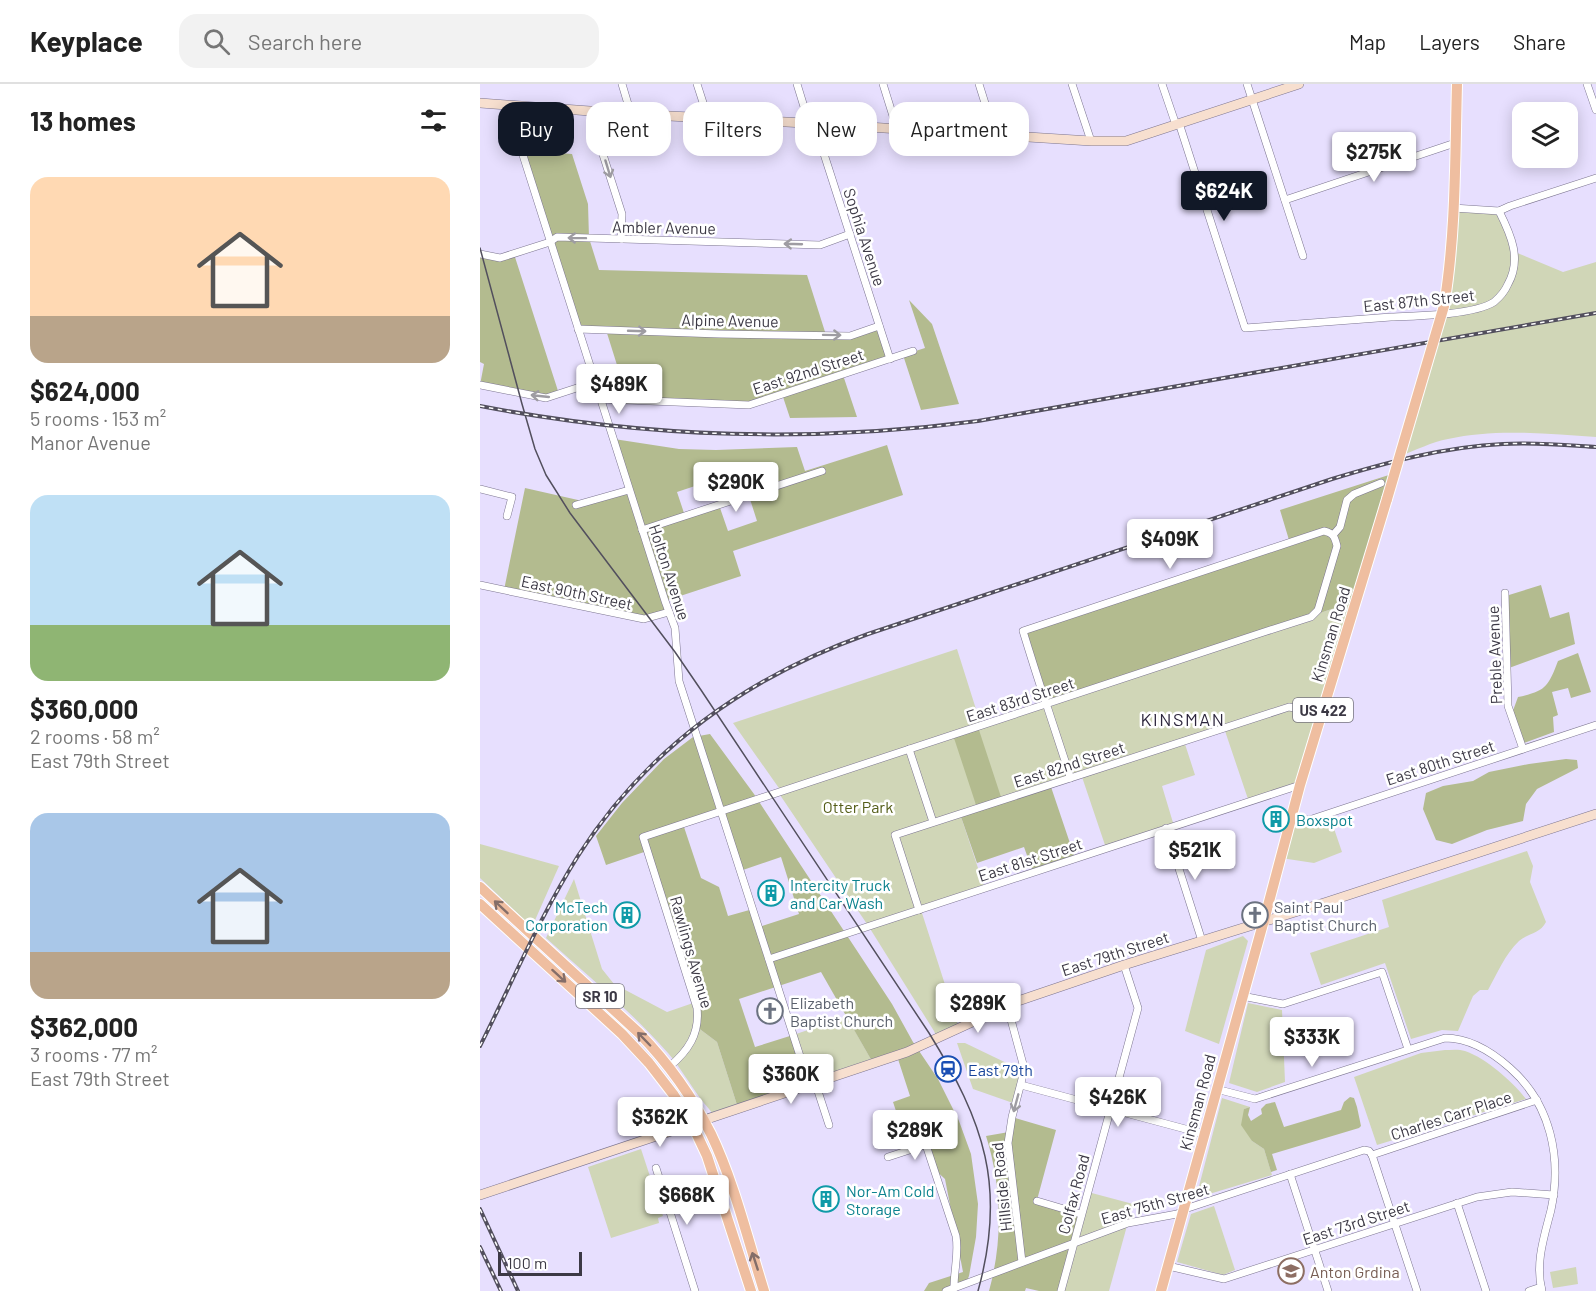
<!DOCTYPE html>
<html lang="en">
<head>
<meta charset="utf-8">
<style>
	:root { --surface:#fff; --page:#f2f2f2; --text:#222; --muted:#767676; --line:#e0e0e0; --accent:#111827 }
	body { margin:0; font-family:Barlow,sans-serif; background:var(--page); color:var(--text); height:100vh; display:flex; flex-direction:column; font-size:22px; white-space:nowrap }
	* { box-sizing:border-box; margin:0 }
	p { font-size:20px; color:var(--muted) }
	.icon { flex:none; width:33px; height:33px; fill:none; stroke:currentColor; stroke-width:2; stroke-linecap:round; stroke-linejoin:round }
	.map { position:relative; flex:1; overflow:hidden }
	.panel { display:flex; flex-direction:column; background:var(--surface); width:480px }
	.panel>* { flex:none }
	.banner { position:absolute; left:18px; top:18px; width:570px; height:54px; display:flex; gap:12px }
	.controls { position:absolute; left:1032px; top:18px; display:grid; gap:12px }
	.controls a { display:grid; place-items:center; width:66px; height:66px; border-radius:12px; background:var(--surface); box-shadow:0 3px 15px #0003; font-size:30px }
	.scale { position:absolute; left:18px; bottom:15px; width:84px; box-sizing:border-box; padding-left:6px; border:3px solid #3c3945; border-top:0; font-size:16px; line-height:21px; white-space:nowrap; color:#3c3945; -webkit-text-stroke:4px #fff; paint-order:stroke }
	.price { position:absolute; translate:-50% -51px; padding:0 14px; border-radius:6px; background:#fff; color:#222; font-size:20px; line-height:39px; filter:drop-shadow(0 2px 3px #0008) }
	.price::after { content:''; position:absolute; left:50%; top:36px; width:18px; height:14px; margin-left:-9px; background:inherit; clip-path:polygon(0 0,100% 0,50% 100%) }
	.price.current { background:var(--accent); color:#fff }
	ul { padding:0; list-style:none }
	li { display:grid; align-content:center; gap:12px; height:318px; padding:0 30px }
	li span { display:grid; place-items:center; height:186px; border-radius:18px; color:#555 }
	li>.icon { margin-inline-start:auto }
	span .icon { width:108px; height:108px; fill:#fffc; stroke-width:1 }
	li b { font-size:26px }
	h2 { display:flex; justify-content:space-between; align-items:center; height:72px; padding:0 30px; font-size:26px }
	.pill { padding:0 21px; border-radius:18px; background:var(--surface); box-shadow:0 3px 15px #0003; font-size:21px; line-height:54px }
	.pill.current { background:var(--accent); color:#fff }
	header { display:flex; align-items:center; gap:36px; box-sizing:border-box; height:84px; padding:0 30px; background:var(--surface); border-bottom:2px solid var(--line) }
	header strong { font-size:28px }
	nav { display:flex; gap:33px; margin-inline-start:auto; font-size:21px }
	.search { width:420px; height:54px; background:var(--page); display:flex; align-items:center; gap:15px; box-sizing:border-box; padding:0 21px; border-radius:18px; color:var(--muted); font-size:22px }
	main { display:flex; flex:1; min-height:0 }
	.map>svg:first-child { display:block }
</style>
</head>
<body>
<header>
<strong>Keyplace</strong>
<div class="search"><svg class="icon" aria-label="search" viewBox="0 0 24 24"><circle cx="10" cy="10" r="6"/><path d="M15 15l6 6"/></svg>Search here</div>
<nav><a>Map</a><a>Layers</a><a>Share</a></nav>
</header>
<main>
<section class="panel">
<h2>13 homes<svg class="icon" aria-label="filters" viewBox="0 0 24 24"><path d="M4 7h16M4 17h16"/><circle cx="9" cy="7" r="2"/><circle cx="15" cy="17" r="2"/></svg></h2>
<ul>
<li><span style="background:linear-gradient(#ffd9b3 75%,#b9a48a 0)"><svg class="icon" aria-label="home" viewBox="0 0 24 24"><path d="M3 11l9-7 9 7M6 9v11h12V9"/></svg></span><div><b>$624,000</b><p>5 rooms · 153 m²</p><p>Manor Avenue</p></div></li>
<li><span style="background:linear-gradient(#bfe0f5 70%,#8fb573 0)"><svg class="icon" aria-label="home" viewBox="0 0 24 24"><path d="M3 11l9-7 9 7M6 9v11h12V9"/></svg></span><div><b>$360,000</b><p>2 rooms · 58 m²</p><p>East 79th Street</p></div></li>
<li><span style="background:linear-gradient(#a9c7e8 75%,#b9a48a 0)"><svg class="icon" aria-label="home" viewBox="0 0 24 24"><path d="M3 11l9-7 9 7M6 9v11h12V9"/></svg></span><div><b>$362,000</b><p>3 rooms · 77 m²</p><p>East 79th Street</p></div></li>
</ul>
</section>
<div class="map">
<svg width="1116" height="1207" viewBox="0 0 1116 1207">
	<rect width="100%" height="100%" fill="#e7dffe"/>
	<!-- green -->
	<g fill="#d0d6b7">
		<path d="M973,124L1019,127L1035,168L1083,188L1116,178V353C1068,350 1016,344 968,355C952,358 936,366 920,372L964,222Z"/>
		<path d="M876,517L820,701L769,718L744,644L704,657L715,691L682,702L694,742L626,764L601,690L480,730L505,805L441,826L479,944L457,954L454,947L389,843L298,708L301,707L253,639L477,565L501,641Z"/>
		<path d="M849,730L862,768L834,779L801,774L812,734L829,736Z"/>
		<path d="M0,760L79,782L52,843L0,794Z"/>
		<path d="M1047,767L1053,782L1050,798L1066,838C1060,850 1048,849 1039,857C1025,870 1017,890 1008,906H1000L993,912L978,947L962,946L931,955L905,879L841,901L830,869L909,843L902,816Z"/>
		<path d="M94,795L122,885L134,900L187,928L216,918L217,943L237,958L258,1024L234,1032C230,1025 225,1021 220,1014C209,999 200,983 188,969C151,927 107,891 66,854Z"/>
		<path d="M763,852L768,857L739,960L705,947L726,866Z"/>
		<path d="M768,919L802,926L805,998L777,1008L749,999Z"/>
		<path d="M367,933L393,979L329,1000L313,951Z"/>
		<path d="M477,959H485L541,986L533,1019L493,1005Z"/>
		<path d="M965,966C971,966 979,965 985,967C1006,974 1033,998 1046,1015L897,1061L874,993L941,969Z"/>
		<path d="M742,1014L770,1023L764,1025L772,1057L784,1065L792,1091L716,1114Z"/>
		<path d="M161,1065L183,1132L178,1134L179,1139L131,1154L108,1083Z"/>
		<path d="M608,1108L653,1120L629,1207H581Z"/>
		<path d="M734,1122L755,1186L743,1191L697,1178L711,1130Z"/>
		<path d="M1096,1183L1098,1200L1073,1204L1070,1188Z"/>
	</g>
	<!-- forest -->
	<g fill="#b3bb8f" fill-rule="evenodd">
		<path d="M41,66L92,70L108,120L109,154L119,186L327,191L346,251H370L399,242L410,275L363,291L377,333L310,334L302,310L269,321L148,316L126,246L98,245Z"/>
		<path d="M0,170L20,174L34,170L79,310L66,314L0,301L4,280L0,278Z"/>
		<path d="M429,216L452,240L479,320L441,326L423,271L445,264Z"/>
		<path d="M134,355L199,365L236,366L317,363L325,387L407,361L423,411L253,467L261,492L185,517L189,528L166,535L24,506L45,404L98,416L101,421L149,406ZM242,393L250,417L269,412L277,437L248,447L239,421L205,432L197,408Z"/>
		<path d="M915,389L876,517L566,620L541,544L809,456L800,426Z"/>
		<path d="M1061,501L1070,534L1089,528L1095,560L1029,584V511Z"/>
		<path d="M1098,569L1111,608L1091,614L1088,604L1072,608L1078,631L1073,633L1074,648L1041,660L1031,632L1038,613C1066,607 1068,603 1078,577Z"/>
		<path d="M498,643L522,716L570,700L595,774L553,788L544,763L497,779L480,730L497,724L473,651Z"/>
		<path d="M230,650L274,710L412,920L433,958L458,995L479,1037L491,1070L498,1120L496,1153L489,1192L486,1199L466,1207H444L449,1199L483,1188L465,1095L453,1084L446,1061L429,1066L413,1018L430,1012L417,972L393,979L341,888L259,915L275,963L313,951L329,1000L258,1024L237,958L217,943L218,932L167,767L126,781L116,752L142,719L184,675L213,653ZM241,728L260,787L301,773L319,830L279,843L273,825L248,832L239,803L221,794L203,740Z"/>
		<path d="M1086,675L1097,676L1098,684L1057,705L1046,720L1043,737L1007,746L972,760L956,756L943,725L946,709L963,702L993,697L1009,688L1049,680Z"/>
		<path d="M870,1013L874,1014L877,1023L881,1042L879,1044L792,1070L797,1086L791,1088L784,1065L772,1057L761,1041L764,1025L770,1023L768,1031L771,1037L782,1030L781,1025L786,1020L795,1018L804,1043L861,1026L864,1018Z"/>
		<path d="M532,1033L576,1046L557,1116L601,1130L581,1207H559L546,1204L545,1207H509C523,1157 522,1102 506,1052L529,1048Z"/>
	</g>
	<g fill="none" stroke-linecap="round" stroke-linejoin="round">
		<!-- minor casing -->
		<g stroke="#7c7590" stroke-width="8">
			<g id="minor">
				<path d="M142,0L151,30"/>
				<path d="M217,0L228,34"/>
				<path d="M317,0L329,39"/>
				<path d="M403,0L417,45"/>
				<path d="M499,0L515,51"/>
				<path d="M592,0L611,57"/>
				<path d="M682,0L696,41"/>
				<path d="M767,0L823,172"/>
				<path d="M1107,0L1116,26"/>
				<path d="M27,21L185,517L195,544L199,597L329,1000"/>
				<path d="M120,28L118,55L142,130L141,155"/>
				<path d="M334,39L410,275"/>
				<path d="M699,39L765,244C814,240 862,237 911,233C936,232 994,231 1014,218C1020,213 1025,207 1028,200C1042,175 1031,151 1019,127"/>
				<path d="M805,116L975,59"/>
				<path d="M973,124L1019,127L1030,122L1116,94"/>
				<path d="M0,170L20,174L70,158L77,153L340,161L370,150"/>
				<path d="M98,245L239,250L370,252L399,242"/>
				<path d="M0,301L66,314L115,298"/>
				<path d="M121,315L269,321L433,267"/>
				<path d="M0,405L32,413L27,432"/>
				<path d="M96,421L149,406"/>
				<path d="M162,446L342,387"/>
				<path d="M853,451L860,443L867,416L874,410L901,399"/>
				<path d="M0,501L164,535L189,528"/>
				<path d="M1025,509L1028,622L1043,665"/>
				<path d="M429,665L453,738"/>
				<path d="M812,734L829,736L1116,641"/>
				<path d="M686,744L722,857"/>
				<path d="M439,826L415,751L809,623L842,629"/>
				<path d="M289,875L820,701"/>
				<path d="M762,912L803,920L902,888L928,965"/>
				<path d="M527,921L543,980L542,995L532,1033L528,1059L542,1178"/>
				<path d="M189,983C208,967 220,950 217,924L163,753L784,548L831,533L838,526L857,462C855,454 854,449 844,447L543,547C551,573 559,599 568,625L589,689L590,694"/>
				<path d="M335,998L349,1041"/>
				<path d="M541,1001L724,1050"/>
				<path d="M736,1005L775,1015L965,954C990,954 1012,968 1030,984C1071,1020 1082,1074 1071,1126C1064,1153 1055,1179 1062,1207"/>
				<path d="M446,1061L476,1152C479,1170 474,1185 474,1204"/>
				<path d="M892,1071L1057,1016"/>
				<path d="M892,1071L937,1207"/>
				<path d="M408,1073L454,1058"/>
				<path d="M176,1084L215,1207"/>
				<path d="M810,1090L848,1207"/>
				<path d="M557,1117L601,1130"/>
				<path d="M977,1119L1006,1207"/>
				<path d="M688,1182L744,1195L997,1113L1032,1108L1074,1111"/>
				<path d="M466,1207L648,1139L697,1130L708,1124L884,1066L889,1067L892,1071"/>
				<path d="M581,1207L658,924L644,881"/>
				<path d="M1049,1207L1061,1203"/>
			</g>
		</g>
		<!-- secondary casing -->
		<g stroke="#7c7590" stroke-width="10">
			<g id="secondary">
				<path d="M0,19L151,30L325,39L611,57H646L819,0"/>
				<path d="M0,1111L427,968L538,917L644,881L847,818L1116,730"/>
			</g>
		</g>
		<!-- primary casing -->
		<g stroke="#fff" stroke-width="12">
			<g id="primary">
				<path d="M964,222C976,149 975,74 977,0"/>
				<path d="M0,803L159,949C188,979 212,1012 231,1050C254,1098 268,1156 284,1207"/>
				<path d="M0,820L142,950L169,979L193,1010L212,1040L227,1072L271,1207"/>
				<path d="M681,1207L786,829L820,701L907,415"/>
			</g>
		</g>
		<!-- minor -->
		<use href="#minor" stroke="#fff" stroke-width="7"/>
		<!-- secondary -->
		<use href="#secondary" stroke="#f7dfcf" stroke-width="9"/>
		<!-- primary -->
		<use href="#primary" stroke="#efbea0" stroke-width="10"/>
		<!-- tram -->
		<path stroke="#524f5d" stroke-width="1.5" d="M0,164L42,320L55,365L66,391L90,429L195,568L221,606L449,949C504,1038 527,1103 498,1207"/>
		<!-- rail casing -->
		<g stroke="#524f5d" stroke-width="4">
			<g id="rail">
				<path d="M0,322C166,354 331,359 498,337L1116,229"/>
				<path d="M0,962C32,899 60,832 98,772C168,663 267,593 388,550L852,395C908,378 964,363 1023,360C1054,358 1085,361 1116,363"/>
				<path d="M0,1125L38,1207"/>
				<path d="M0,1163L21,1207"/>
			</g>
		</g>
		<!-- rail -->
		<use href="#rail" stroke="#fff" stroke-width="1.5" stroke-dasharray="4.5" stroke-linecap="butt"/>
		<!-- primary-bridge casing -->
		<g stroke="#fff" stroke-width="12" stroke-linecap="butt">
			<path id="primary-bridge" d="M907,415L964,222"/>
		</g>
		<!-- primary-bridge -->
		<use href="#primary-bridge" stroke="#efbea0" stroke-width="10"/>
	</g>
	<!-- one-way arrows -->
	<defs><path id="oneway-shaft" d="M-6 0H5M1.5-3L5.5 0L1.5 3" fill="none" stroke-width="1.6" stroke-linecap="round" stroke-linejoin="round" transform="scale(1.5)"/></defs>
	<g stroke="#9e9ca2">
		<use href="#oneway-shaft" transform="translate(128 85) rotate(73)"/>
		<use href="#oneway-shaft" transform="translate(97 154) rotate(-179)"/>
		<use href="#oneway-shaft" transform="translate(313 160) rotate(-178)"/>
		<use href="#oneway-shaft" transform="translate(157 247) rotate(2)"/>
		<use href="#oneway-shaft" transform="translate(352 251) rotate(1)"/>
		<use href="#oneway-shaft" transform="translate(60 312) rotate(-174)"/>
		<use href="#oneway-shaft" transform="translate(536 1019) rotate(105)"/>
	</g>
	<g stroke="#846e69">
		<use href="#oneway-shaft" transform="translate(21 823) rotate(-137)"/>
		<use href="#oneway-shaft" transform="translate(79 892) rotate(42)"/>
		<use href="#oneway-shaft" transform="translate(164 955) rotate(-134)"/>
		<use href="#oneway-shaft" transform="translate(275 1177) rotate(-108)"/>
	</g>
	<!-- icons -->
	<defs>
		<g id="building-ring" transform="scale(1.35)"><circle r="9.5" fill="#fff" stroke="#0f9aa8" stroke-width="1.5"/><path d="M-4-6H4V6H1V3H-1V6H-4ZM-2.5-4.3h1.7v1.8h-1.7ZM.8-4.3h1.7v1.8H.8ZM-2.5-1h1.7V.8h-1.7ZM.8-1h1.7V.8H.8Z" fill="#0f9aa8"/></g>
		<g id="church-ring" transform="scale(1.35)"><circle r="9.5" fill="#fff" stroke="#6b7280" stroke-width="1.5"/><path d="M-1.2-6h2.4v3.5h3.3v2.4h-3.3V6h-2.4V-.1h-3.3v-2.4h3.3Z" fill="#6b7280"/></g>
		<g id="station-ring" transform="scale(1.35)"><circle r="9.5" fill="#fff" stroke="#1a4fb4" stroke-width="1.5"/><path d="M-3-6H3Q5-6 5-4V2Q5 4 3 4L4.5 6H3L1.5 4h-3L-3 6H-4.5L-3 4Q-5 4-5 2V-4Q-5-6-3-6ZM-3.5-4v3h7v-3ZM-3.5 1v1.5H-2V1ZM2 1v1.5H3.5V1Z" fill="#1a4fb4"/></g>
		<g id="school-ring" transform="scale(1.35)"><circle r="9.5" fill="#fff" stroke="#8d6e63" stroke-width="1.5"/><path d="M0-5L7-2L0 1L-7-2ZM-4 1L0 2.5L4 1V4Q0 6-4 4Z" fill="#8d6e63"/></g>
	</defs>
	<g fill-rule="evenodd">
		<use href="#building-ring" x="796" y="735"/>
		<use href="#building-ring" x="291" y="809"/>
		<use href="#building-ring" x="147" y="831"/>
		<use href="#church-ring" x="775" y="831"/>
		<use href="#church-ring" x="290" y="927"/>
		<use href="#station-ring" x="468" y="985"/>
		<use href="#building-ring" x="346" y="1115"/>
		<use href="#school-ring" x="811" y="1187"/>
	</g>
	<g text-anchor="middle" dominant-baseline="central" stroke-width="5" stroke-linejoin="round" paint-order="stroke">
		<!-- shield labels -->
		<g fill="#fff" stroke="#76747d" stroke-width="1.5">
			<rect x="813" y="614" width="60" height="24" rx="4.5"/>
			<rect x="96" y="900" width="48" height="24" rx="4.5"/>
		</g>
		<g font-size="15" font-weight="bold" fill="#3c3945">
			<text x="843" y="626">US 422</text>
			<text x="120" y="912">SR 10</text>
		</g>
		<!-- street labels -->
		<g font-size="16" fill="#3c3945" stroke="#fff">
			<text transform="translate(184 143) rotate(1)">Ambler Avenue</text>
			<text transform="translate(385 153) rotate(72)">Sophia Avenue</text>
			<text transform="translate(939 216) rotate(-6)">East 87th Street</text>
			<text transform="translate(250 236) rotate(1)">Alpine Avenue</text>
			<text transform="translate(328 287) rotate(-18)">East 92nd Street</text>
			<text transform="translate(190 488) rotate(72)">Holton Avenue</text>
			<text transform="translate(97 508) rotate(12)">East 90th Street</text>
			<text transform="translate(850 550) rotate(-73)">Kinsman Road</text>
			<text transform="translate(1014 571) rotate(-92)">Preble Avenue</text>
			<text transform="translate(540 615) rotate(-18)">East 83rd Street</text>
			<text transform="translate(960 678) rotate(-18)">East 80th Street</text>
			<text transform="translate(589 680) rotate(-18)">East 82nd Street</text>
			<text transform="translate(550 775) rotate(-18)">East 81st Street</text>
			<text transform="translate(212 868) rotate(74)">Rawlings Avenue</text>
			<text transform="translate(635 869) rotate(-18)">East 79th Street</text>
			<text transform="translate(717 1018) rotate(-75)">Kinsman Road</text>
			<text transform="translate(971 1031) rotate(-18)">Charles Carr Place</text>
			<text transform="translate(521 1103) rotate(-96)">Hillside Road</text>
			<text transform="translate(593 1110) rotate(-75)">Colfax Road</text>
			<text transform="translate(675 1119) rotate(-16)">East 75th Street</text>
			<text transform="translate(876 1138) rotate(-18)">East 73rd Street</text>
		</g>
		<!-- park labels -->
		<g font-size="16" fill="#545d18" stroke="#fff">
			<text x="378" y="722">Otter Park</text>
		</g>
		<!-- culture labels -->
		<g font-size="16" fill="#0d838f" stroke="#fff" text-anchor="start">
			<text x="816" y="735">Boxspot</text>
			<text x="310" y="800">Intercity Truck<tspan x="310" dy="18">and Car Wash</tspan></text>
			<text x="128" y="822" text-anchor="end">McTech<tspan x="128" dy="18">Corporation</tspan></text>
			<text x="366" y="1106">Nor-Am Cold<tspan x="366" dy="18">Storage</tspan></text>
		</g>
		<!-- worship labels -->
		<g font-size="16" fill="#5b616d" stroke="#fff" text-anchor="start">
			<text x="794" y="822">Saint Paul<tspan x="794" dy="18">Baptist Church</tspan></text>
			<text x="310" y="918">Elizabeth<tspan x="310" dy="18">Baptist Church</tspan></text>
		</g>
		<!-- transit labels -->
		<g font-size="16" fill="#164399" stroke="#fff" text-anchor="start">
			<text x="488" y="985">East 79th</text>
		</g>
		<!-- education labels -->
		<g font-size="16" fill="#785e54" stroke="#fff" text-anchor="start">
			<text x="830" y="1187">Anton Grdina</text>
		</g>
		<!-- neighbourhood labels -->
		<g font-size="18" letter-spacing="1.5" fill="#2d263d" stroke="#fff">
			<text x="703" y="635">KINSMAN</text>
		</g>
	</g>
</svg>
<div class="controls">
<a><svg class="icon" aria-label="layers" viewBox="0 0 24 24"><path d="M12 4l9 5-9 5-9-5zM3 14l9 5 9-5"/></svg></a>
</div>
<div class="scale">100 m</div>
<b class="price" style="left:894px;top:99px">$275K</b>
<b class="price current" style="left:744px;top:138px">$624K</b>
<b class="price" style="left:139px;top:331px">$489K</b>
<b class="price" style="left:256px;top:429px">$290K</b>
<b class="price" style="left:690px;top:486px">$409K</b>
<b class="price" style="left:715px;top:797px">$521K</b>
<b class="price" style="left:498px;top:950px">$289K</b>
<b class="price" style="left:832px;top:984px">$333K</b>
<b class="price" style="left:311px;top:1021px">$360K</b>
<b class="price" style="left:638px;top:1044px">$426K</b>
<b class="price" style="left:180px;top:1064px">$362K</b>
<b class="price" style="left:435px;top:1077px">$289K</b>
<b class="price" style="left:207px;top:1142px">$668K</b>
<div class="banner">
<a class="pill current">Buy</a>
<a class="pill">Rent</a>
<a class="pill">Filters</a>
<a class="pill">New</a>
<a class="pill">Apartment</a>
</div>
</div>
</main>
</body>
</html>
